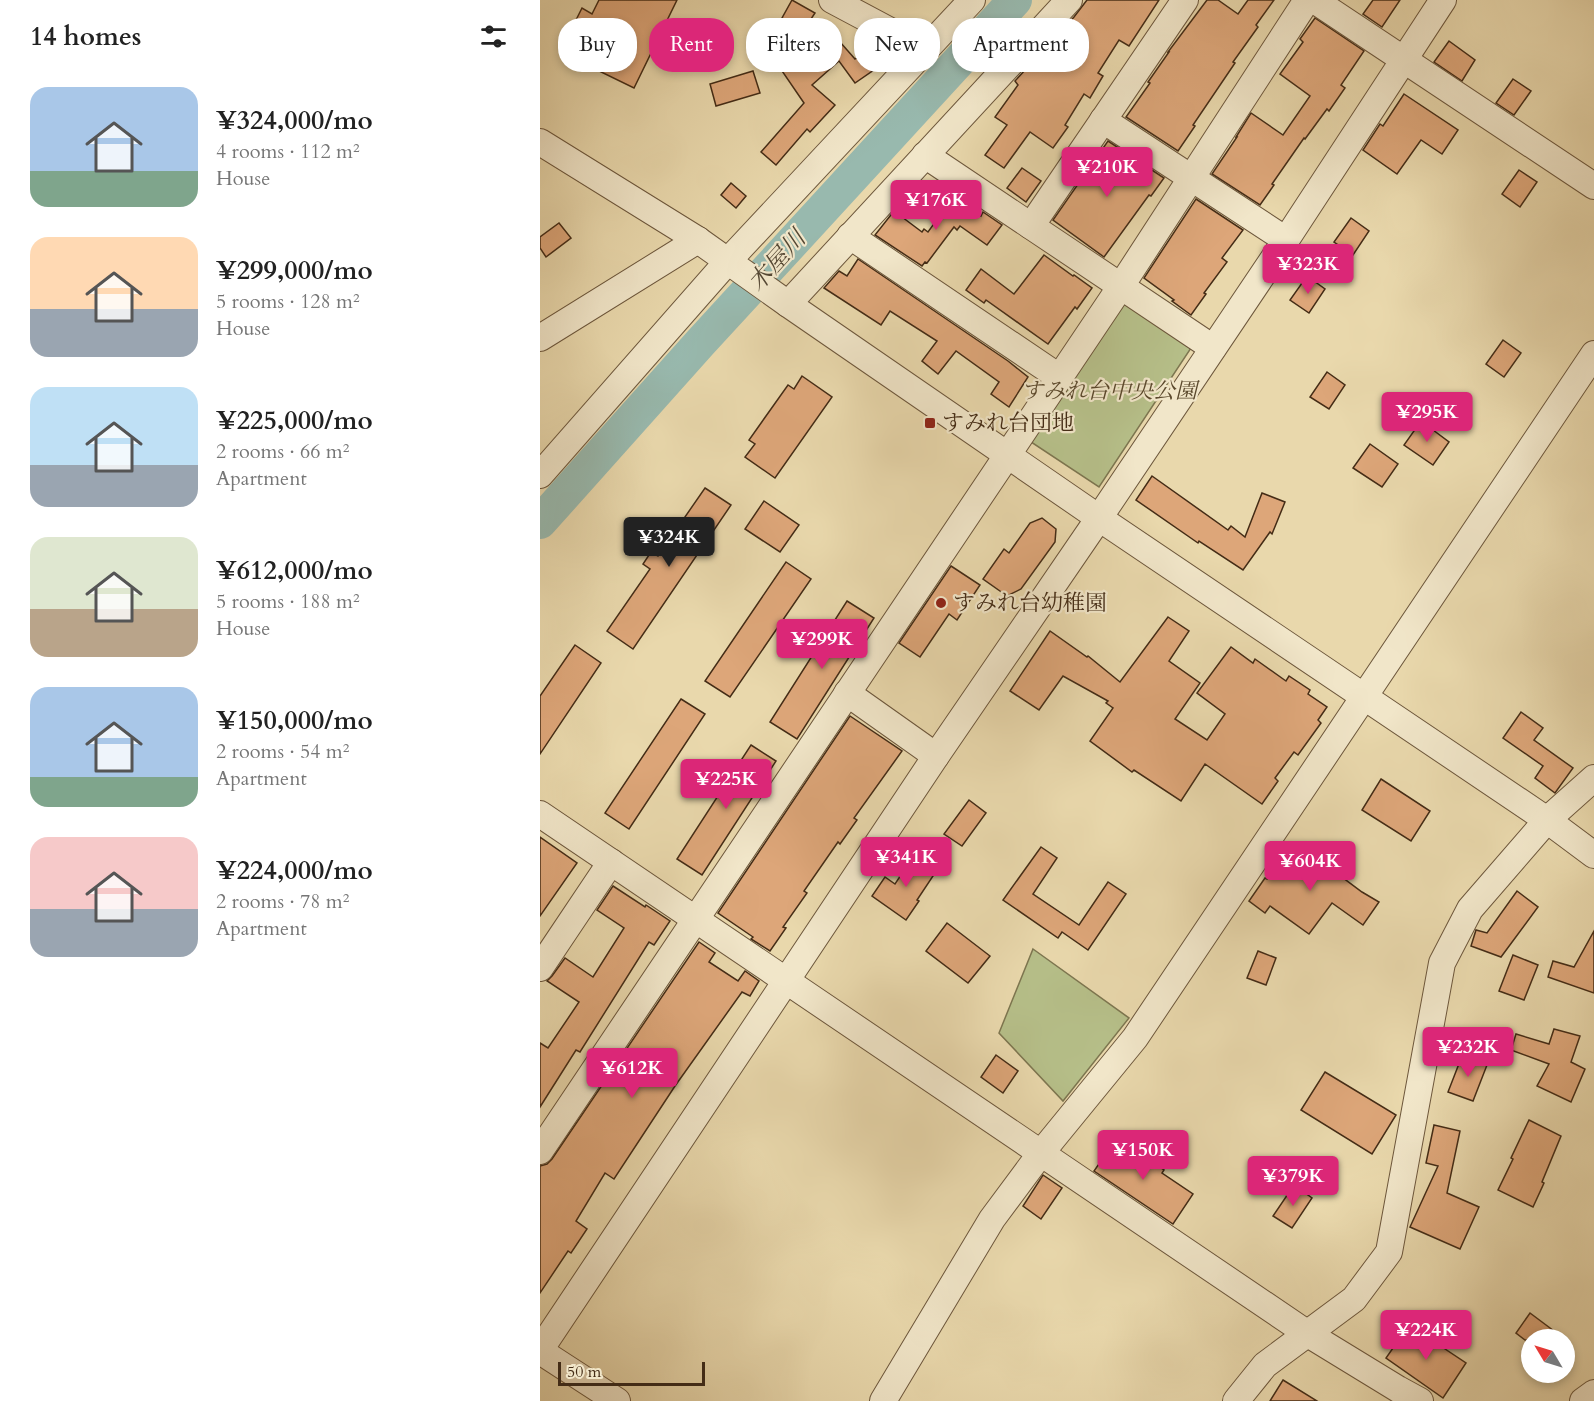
<!DOCTYPE html>
<html lang="en">
<head>
<meta charset="utf-8">
<style>
	:root { --surface:#fff; --page:#f6f6f6; --text:#222; --muted:#767676; --accent:#db2777 }
	body { margin:0; font-family:Cardo,"Noto Serif JP",serif; background:var(--page); color:var(--text); height:100vh; display:flex; flex-direction:column; font-size:22px; white-space:nowrap }
	* { box-sizing:border-box; margin:0 }
	p { font-size:20px; color:var(--muted) }
	.icon { flex:none; width:33px; height:33px; fill:none; stroke:currentColor; stroke-width:2; stroke-linecap:round; stroke-linejoin:round }
	.map { position:relative; flex:1; overflow:hidden }
	.drawer { display:flex; flex-direction:column; background:var(--surface); width:540px }
	.drawer>* { flex:none }
	.hud { position:absolute; left:18px; top:18px; width:570px; height:54px; display:flex; gap:12px }
	.needle { width:39px; rotate:308deg }
	.buttons { position:absolute; left:981px; top:1329px; display:grid; gap:12px }
	.buttons a { display:grid; place-items:center; width:54px; height:54px; border-radius:50%; background:var(--surface); box-shadow:0 3px 9px #0003; font-size:30px }
	.scale { position:absolute; left:18px; bottom:15px; width:147px; box-sizing:border-box; padding-left:6px; border:3px solid #442c16; border-top:0; font-size:16px; line-height:21px; white-space:nowrap; color:#442c16; -webkit-text-stroke:4px #f1e6c9; paint-order:stroke }
	.price { position:absolute; translate:-50% -51px; padding:0 14px; border-radius:6px; background:var(--accent); color:#fff; font-size:20px; line-height:39px; filter:drop-shadow(0 2px 3px #0008) }
	.price::after { content:''; position:absolute; left:50%; top:36px; width:18px; height:14px; margin-left:-9px; background:inherit; clip-path:polygon(0 0,100% 0,50% 100%) }
	.price.selected { background:#222; color:#fff }
	ul { padding:0; list-style:none }
	li { display:flex; align-items:center; gap:18px; height:150px; padding:0 30px }
	li span { display:grid; place-items:center; flex:none; width:168px; height:120px; border-radius:18px; color:#555 }
	li>.icon { margin-inline-start:auto }
	span .icon { width:72px; height:72px; fill:#fffc; stroke-width:1 }
	li b { font-size:26px }
	h2 { display:flex; justify-content:space-between; align-items:center; height:72px; padding:0 30px; font-size:26px }
	.pill { padding:0 21px; border-radius:24px; background:var(--surface); box-shadow:0 3px 9px #0003; font-size:21px; line-height:54px }
	.pill.selected { background:var(--accent); color:#fff }
	main { display:flex; flex:1; min-height:0 }
	.map>svg:first-child { display:block }
</style>
</head>
<body>
<main>
<section class="drawer">
<h2>14 homes<svg class="icon" aria-label="filters" viewBox="0 0 24 24"><path d="M4 7h16M4 17h16"/><circle cx="9" cy="7" r="2"/><circle cx="15" cy="17" r="2"/></svg></h2>
<ul>
<li><span style="background:linear-gradient(#a9c7e8 70%,#7fa58c 0)"><svg class="icon" aria-label="home" viewBox="0 0 24 24"><path d="M3 11l9-7 9 7M6 9v11h12V9"/></svg></span><div><b>¥324,000/mo</b><p>4 rooms · 112 m²</p><p>House</p></div></li>
<li><span style="background:linear-gradient(#ffd9b3 60%,#9aa5b1 0)"><svg class="icon" aria-label="home" viewBox="0 0 24 24"><path d="M3 11l9-7 9 7M6 9v11h12V9"/></svg></span><div><b>¥299,000/mo</b><p>5 rooms · 128 m²</p><p>House</p></div></li>
<li><span style="background:linear-gradient(#bfe0f5 65%,#9aa5b1 0)"><svg class="icon" aria-label="home" viewBox="0 0 24 24"><path d="M3 11l9-7 9 7M6 9v11h12V9"/></svg></span><div><b>¥225,000/mo</b><p>2 rooms · 66 m²</p><p>Apartment</p></div></li>
<li><span style="background:linear-gradient(#dfe7d0 60%,#b9a48a 0)"><svg class="icon" aria-label="home" viewBox="0 0 24 24"><path d="M3 11l9-7 9 7M6 9v11h12V9"/></svg></span><div><b>¥612,000/mo</b><p>5 rooms · 188 m²</p><p>House</p></div></li>
<li><span style="background:linear-gradient(#a9c7e8 75%,#7fa58c 0)"><svg class="icon" aria-label="home" viewBox="0 0 24 24"><path d="M3 11l9-7 9 7M6 9v11h12V9"/></svg></span><div><b>¥150,000/mo</b><p>2 rooms · 54 m²</p><p>Apartment</p></div></li>
<li><span style="background:linear-gradient(#f6c9c9 60%,#9aa5b1 0)"><svg class="icon" aria-label="home" viewBox="0 0 24 24"><path d="M3 11l9-7 9 7M6 9v11h12V9"/></svg></span><div><b>¥224,000/mo</b><p>2 rooms · 78 m²</p><p>Apartment</p></div></li>
</ul>
</section>
<div class="map">
<svg width="1054" height="1401" viewBox="0 0 1054 1401">
	<rect width="100%" height="100%" fill="#e9d8ac"/>
	<filter id="stains"><feTurbulence type="fractalNoise" baseFrequency=".00333" numOctaves="4"/><feColorMatrix values="0 0 0 0 .2 0 0 0 0 .09 0 0 0 0 .02 0 0 0 .5 -.17"/></filter>
	<radialGradient id="worn" r=".72"><stop offset=".6" stop-color="#630" stop-opacity="0"/><stop offset="1" stop-color="#630" stop-opacity=".3"/></radialGradient>
	<!-- green -->
	<g fill="#b6bf89" stroke="#7d7650" stroke-width="1.5">
		<path d="M578,296L653,345L559,487L485,438Z"/>
		<path d="M493,949L589,1018L523,1101L459,1033Z"/>
	</g>
	<g fill="none" stroke-linecap="round" stroke-linejoin="round">
		<!-- river -->
		<path stroke="#98b9ae" stroke-width="34" d="M0,522L160,343L475,0"/>
	</g>
	<!-- building -->
	<g fill="#dda679" stroke="#442c16" stroke-width="1.5">
		<path d="M59,0H137L94,88L20,52L42,8L52,14Z"/>
		<path d="M252,0L275,13L263,31L242,18Z"/>
		<path d="M547,0H619L589,46L579,40L558,73L563,76L550,98L544,94L525,125L528,127L513,148L490,132L464,168L445,155L467,125L455,117L478,85L475,81L534,17Z"/>
		<path d="M667,0H678L698,14L708,0H734L716,25L718,27L693,62L695,63L653,125L655,126L638,151L586,117L610,83L608,82L629,52H628Z"/>
		<path d="M833,0H860L842,27L823,14Z"/>
		<path d="M775,18L824,51L801,85L805,88L789,111L787,109L765,139L764,138L732,184L734,185L720,205L672,174L697,137H696L711,113L743,135L770,96L740,74L763,42L760,39Z"/>
		<path d="M293,34L315,59L329,49L341,65L315,83L299,61L272,85L295,105L270,132L267,129L236,165L221,152L264,103L240,68L248,62L245,57L274,38L286,52L289,49L284,42Z"/>
		<path d="M909,41L935,60L922,81L894,62Z"/>
		<path d="M213,71L220,93L176,106L170,84Z"/>
		<path d="M973,79L991,91L974,115L956,103Z"/>
		<path d="M864,94L918,130L902,154L881,140L857,174L823,150L840,124L843,126Z"/>
		<path d="M568,141L624,178L611,196L609,195L564,257L513,220Z"/>
		<path d="M482,168L501,181L486,202L467,188Z"/>
		<path d="M979,170L997,182L980,207L962,194Z"/>
		<path d="M191,183L206,196L196,208L181,195Z"/>
		<path d="M414,196L441,216L443,212L462,225L447,245L420,226L417,230L414,227L387,263L385,262L382,266L335,235L354,211L382,232L384,229L388,232Z"/>
		<path d="M656,199L703,230L682,258L687,262L664,293L666,294L651,315L632,301L634,300L604,278Z"/>
		<path d="M811,218L829,231L813,255L794,242Z"/>
		<path d="M19,223L31,238L6,257L0,248V237Z"/>
		<path d="M504,255L533,276L534,275L552,288L537,309L535,307L508,344L446,300L444,303L426,290L441,269L474,294Z"/>
		<path d="M318,259L468,361L488,377L469,407L451,394L459,382L416,351L398,374L382,361L397,341L350,311L341,325L284,288L299,271L307,276Z"/>
		<path d="M767,276L785,289L769,313L750,300Z"/>
		<path d="M963,340L981,353L964,377L946,364Z"/>
		<path d="M787,372L805,385L789,409L770,397Z"/>
		<path d="M262,376L292,397L235,478L205,457L215,444L209,440L248,385L254,389Z"/>
		<path d="M881,421L909,442L893,465L864,445Z"/>
		<path d="M830,444L858,464L842,487L813,468Z"/>
		<path d="M612,476L688,530L691,526L705,537L722,493L745,502L732,534L730,532L703,570L659,541L658,543L596,500Z"/>
		<path d="M165,488L191,505L93,649L67,631L110,569L103,564L111,552L118,556Z"/>
		<path d="M224,501L259,525L240,552L205,529Z"/>
		<path d="M502,518L516,529L515,542L481,589L467,596L443,579L464,549L469,553L490,523Z"/>
		<path d="M246,562L271,579L190,697L165,681Z"/>
		<path d="M411,566L440,585L417,620L409,614L380,657L359,643Z"/>
		<path d="M307,601L334,618L257,739L230,722Z"/>
		<path d="M628,617L649,631L629,661L660,683L635,719L667,740L685,714L657,693L691,647L713,663L715,659L746,681L749,676L770,690L768,694L787,707L778,720L781,723L758,755L754,752L735,778L738,781L722,804L665,764L641,801L594,770L592,772L550,741L573,708L566,703L568,701L523,676L499,710L470,691L510,631L547,657L548,656L580,682Z"/>
		<path d="M35,645L61,663L0,754V696Z"/>
		<path d="M141,699L165,714L89,829L65,813Z"/>
		<path d="M981,712L1003,728L994,740L1033,768L1015,793L995,778L1003,766L963,738Z"/>
		<path d="M310,716L362,751L314,818L317,820L300,844L298,842L264,891L267,893L243,927L246,928L230,951L211,939L213,937L178,913Z"/>
		<path d="M211,745L236,761L162,875L137,859Z"/>
		<path d="M841,779L890,811L871,841L822,810Z"/>
		<path d="M429,800L446,813L422,846L404,834Z"/>
		<path d="M0,837L37,863L0,916Z"/>
		<path d="M750,845L781,867L783,863L822,892L839,902L823,925L792,903L769,934L730,906L725,913L709,901L725,878L727,879Z"/>
		<path d="M501,847L517,858L493,894L539,925L568,882L586,894L548,950L522,932L518,938L463,900Z"/>
		<path d="M375,854L397,870L377,900L379,901L366,920L332,896L345,877L355,884Z"/>
		<path d="M73,886L105,907L106,905L130,921L114,945L109,942L40,1052L36,1050L0,1107V1043L8,1048L39,1002L7,981L12,976L25,958L53,977L84,928L57,910Z"/>
		<path d="M977,891L998,907L961,957L931,946L936,930L947,933Z"/>
		<path d="M407,923L450,956L428,983L386,951Z"/>
		<path d="M1054,931V993L1008,977L1013,961L1034,967Z"/>
		<path d="M159,942L175,953L169,962L198,981L205,971L219,981L210,996L202,992L135,1086L74,1179L65,1173L36,1221L47,1229L31,1253L28,1251L0,1293V1166L7,1164L12,1159Z"/>
		<path d="M718,951L736,958L726,985L707,978Z"/>
		<path d="M973,955L998,965L984,1000L959,991Z"/>
		<path d="M1014,1029L1040,1036L1031,1062L1045,1069L1031,1102L997,1086L1009,1064L971,1050L976,1034L1009,1044Z"/>
		<path d="M456,1055L478,1071L463,1093L441,1077Z"/>
		<path d="M922,1056L947,1065L933,1101L908,1092Z"/>
		<path d="M785,1072L856,1115L832,1154L761,1110Z"/>
		<path d="M989,1120L1021,1136L1002,1182L1004,1183L993,1207L958,1190L973,1159L971,1158Z"/>
		<path d="M894,1125L920,1131L907,1193L939,1207L920,1249L870,1227L898,1166L886,1163Z"/>
		<path d="M577,1138L624,1170L622,1173L653,1194L633,1224L554,1171Z"/>
		<path d="M503,1175L522,1188L501,1219L483,1206Z"/>
		<path d="M754,1185L772,1198L752,1228L733,1216Z"/>
		<path d="M990,1313L1026,1340H985L976,1333Z"/>
		<path d="M869,1325L926,1363L903,1398L846,1358Z"/>
		<path d="M743,1380L777,1401H730Z"/>
	</g>
	<g fill="none" stroke-linecap="round" stroke-linejoin="round">
		<!-- minor casing -->
		<g stroke="#6d573c" stroke-width="28">
			<g id="minor">
				<path d="M292,0L386,50"/>
				<path d="M774,0L1054,186"/>
				<path d="M563,120L746,240"/>
				<path d="M0,142L158,240L248,304L559,518L1007,820L1054,855"/>
				<path d="M385,155L673,348"/>
				<path d="M491,226L645,0"/>
				<path d="M310,236L519,377"/>
				<path d="M248,304L529,0"/>
				<path d="M0,338L158,240"/>
				<path d="M0,475L188,261L432,0"/>
				<path d="M307,693L396,756"/>
				<path d="M0,814L768,1334L858,1389L880,1401"/>
				<path d="M0,968L71,862"/>
				<path d="M0,1151L581,286L767,0"/>
				<path d="M0,1350L396,756L559,518L746,240L903,0"/>
				<path d="M0,1351L77,1401"/>
				<path d="M343,1401L452,1219L501,1153L595,1038L1054,354"/>
				<path d="M696,1401L725,1365L814,1299L849,1252L902,963L930,909L1007,820L1054,778"/>
				<path d="M1043,1401L1054,1393"/>
			</g>
		</g>
		<!-- minor -->
		<use href="#minor" stroke="#f1e6c9" stroke-width="26"/>
	</g>
	<!-- markers -->
	<g fill="#8f2418" stroke="#f1e6c9" stroke-width="2">
		<rect x="384" y="417" width="12" height="12" rx="3"/>
		<circle cx="401" cy="603" r="6"/>
	</g>
	<g text-anchor="middle" dominant-baseline="central" stroke-width="4.5" stroke-linejoin="round" paint-order="stroke">
		<!-- park labels -->
		<g font-size="22" font-style="italic" fill="#5b492d" stroke="#f1e6c9">
			<text x="569" y="391">すみれ台中央公園</text>
		</g>
		<!-- poi labels -->
		<g font-size="22" fill="#442c16" stroke="#f1e6c9" text-anchor="start">
			<text x="402" y="423">すみれ台団地</text>
			<text x="413" y="603">すみれ台幼稚園</text>
		</g>
		<!-- water labels -->
		<g font-size="24" font-style="italic" fill="#554834" stroke="#f1e6c9">
			<text transform="translate(237 261) rotate(-48)">木屋川</text>
		</g>
	</g>
	<rect width="100%" height="100%" filter="url(#stains)"/>
	<rect width="100%" height="100%" fill="url(#worn)"/>
</svg>
<div class="buttons">
<a><svg class="needle" viewBox="-14 -14 28 28"><path d="M0-13l5 13h-10z" fill="#e53935"/><path d="M0 13l5-13h-10z" fill="#767676"/></svg></a>
</div>
<div class="scale">50 m</div>
<b class="price" style="left:567px;top:198px">¥210K</b>
<b class="price" style="left:396px;top:231px">¥176K</b>
<b class="price" style="left:768px;top:295px">¥323K</b>
<b class="price" style="left:887px;top:443px">¥295K</b>
<b class="price selected" style="left:129px;top:568px">¥324K</b>
<b class="price" style="left:282px;top:670px">¥299K</b>
<b class="price" style="left:186px;top:810px">¥225K</b>
<b class="price" style="left:366px;top:888px">¥341K</b>
<b class="price" style="left:770px;top:892px">¥604K</b>
<b class="price" style="left:928px;top:1078px">¥232K</b>
<b class="price" style="left:92px;top:1099px">¥612K</b>
<b class="price" style="left:603px;top:1181px">¥150K</b>
<b class="price" style="left:753px;top:1207px">¥379K</b>
<b class="price" style="left:886px;top:1361px">¥224K</b>
<div class="hud">
<a class="pill">Buy</a>
<a class="pill selected">Rent</a>
<a class="pill">Filters</a>
<a class="pill">New</a>
<a class="pill">Apartment</a>
</div>
</div>
</main>
</body>
</html>
